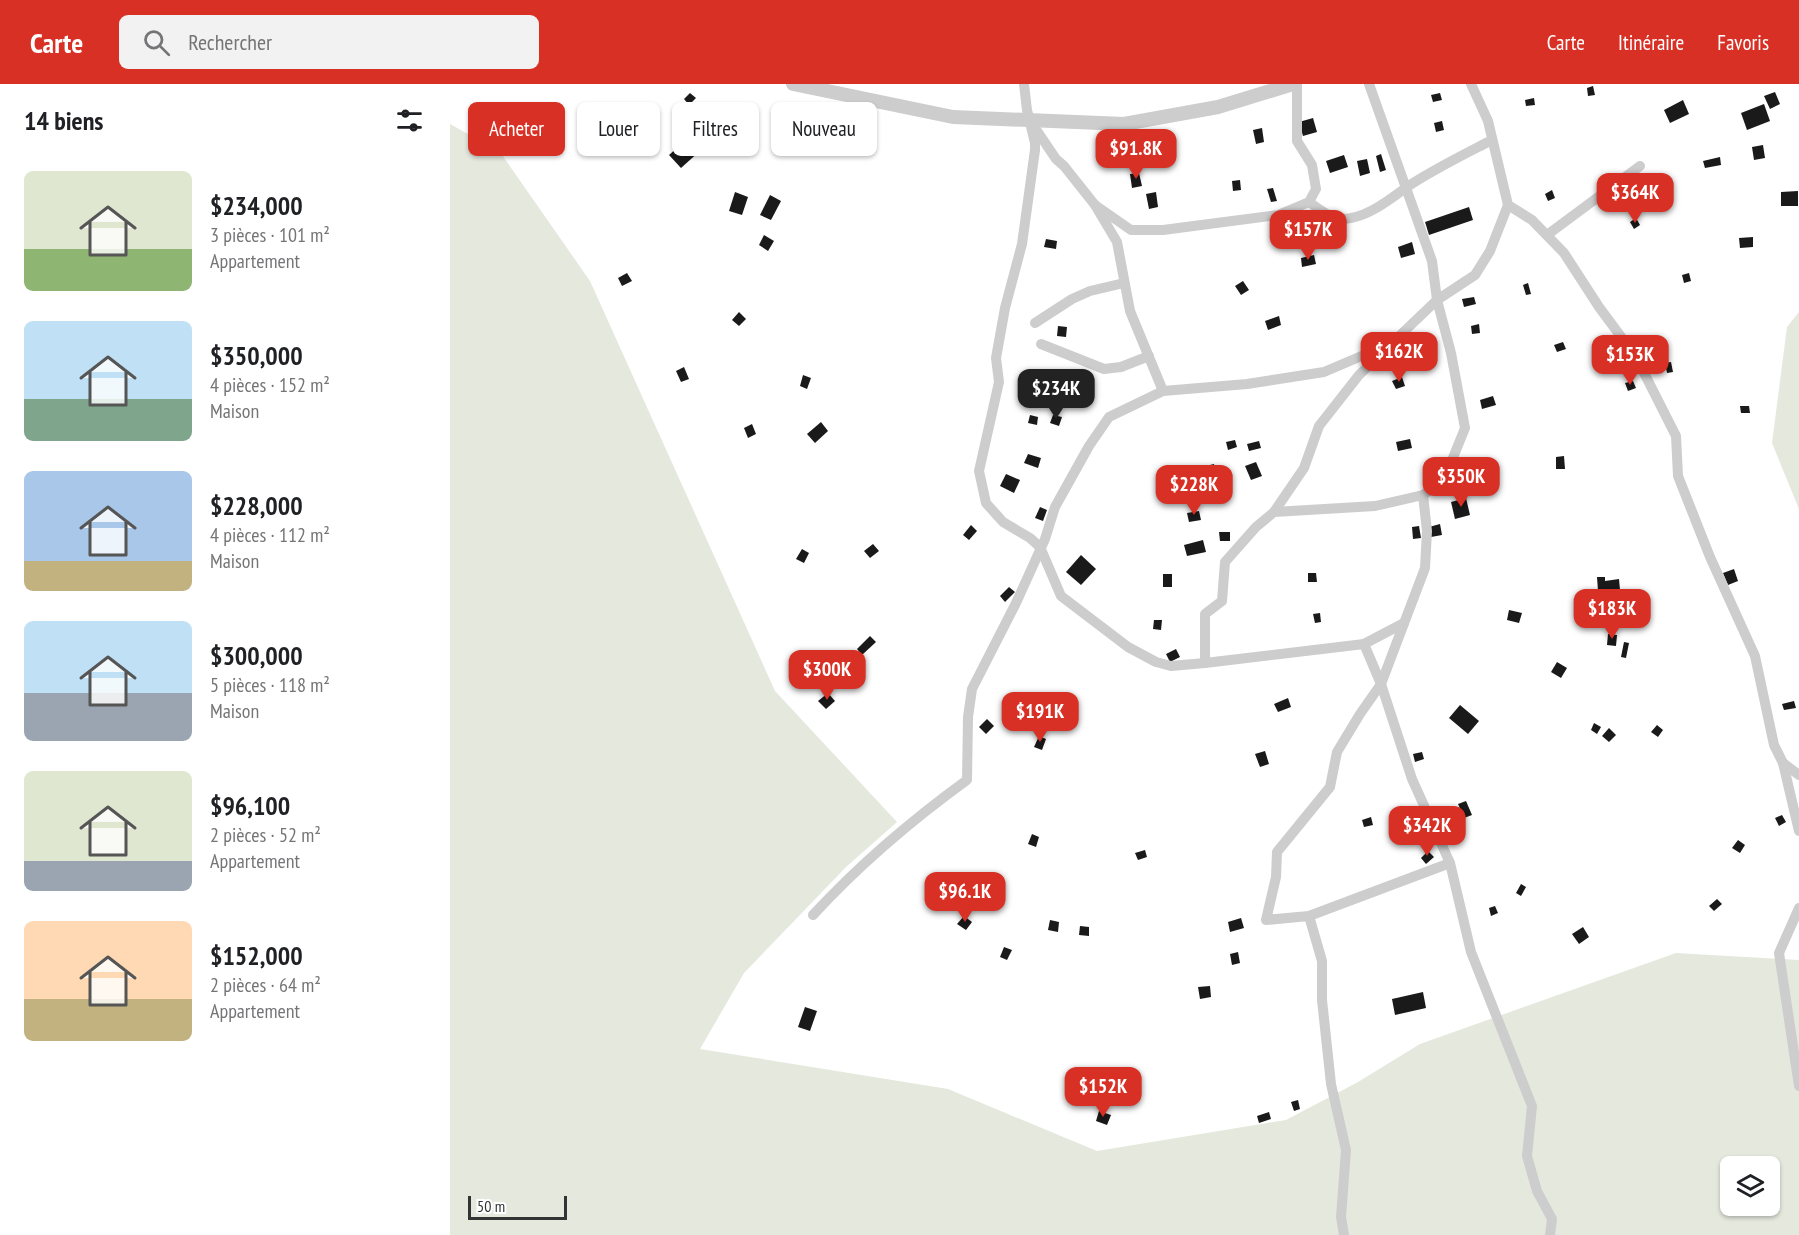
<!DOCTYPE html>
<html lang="fr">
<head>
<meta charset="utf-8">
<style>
	:root { --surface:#fff; --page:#f2f2f2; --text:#202124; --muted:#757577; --accent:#d93025 }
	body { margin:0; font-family:"PT Sans Narrow",sans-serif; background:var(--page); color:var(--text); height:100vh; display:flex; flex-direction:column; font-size:22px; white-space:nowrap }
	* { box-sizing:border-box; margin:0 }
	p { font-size:20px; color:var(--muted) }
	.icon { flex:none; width:33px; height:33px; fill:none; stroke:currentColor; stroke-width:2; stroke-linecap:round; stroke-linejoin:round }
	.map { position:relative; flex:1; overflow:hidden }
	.details { display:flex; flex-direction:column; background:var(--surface); width:450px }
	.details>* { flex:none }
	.guide { position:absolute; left:18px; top:18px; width:570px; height:54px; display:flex; gap:12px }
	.buttons { position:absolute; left:1270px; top:1072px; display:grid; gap:12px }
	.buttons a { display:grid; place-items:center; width:60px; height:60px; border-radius:9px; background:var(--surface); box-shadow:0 2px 4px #0004; font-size:30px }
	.scale { position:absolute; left:18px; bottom:15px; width:99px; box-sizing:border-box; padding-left:6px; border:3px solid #333; border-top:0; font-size:16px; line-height:21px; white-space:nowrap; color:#333; -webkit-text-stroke:4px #fff; paint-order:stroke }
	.price { position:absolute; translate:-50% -51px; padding:0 14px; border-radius:12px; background:var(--accent); color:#fff; font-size:20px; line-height:39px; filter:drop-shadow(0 2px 3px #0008) }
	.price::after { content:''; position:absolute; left:50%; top:36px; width:18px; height:14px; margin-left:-9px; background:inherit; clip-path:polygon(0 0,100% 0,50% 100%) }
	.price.on { background:#222; color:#fff }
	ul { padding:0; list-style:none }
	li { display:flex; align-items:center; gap:18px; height:150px; padding:0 24px }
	li span { display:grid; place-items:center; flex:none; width:168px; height:120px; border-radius:9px; color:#555 }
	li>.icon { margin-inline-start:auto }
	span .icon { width:72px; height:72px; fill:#fffc; stroke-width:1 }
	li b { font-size:26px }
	h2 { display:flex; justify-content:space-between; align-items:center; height:72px; padding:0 24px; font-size:26px }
	.chip { padding:0 21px; border-radius:9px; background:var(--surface); box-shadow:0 2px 4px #0004; font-size:21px; line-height:54px }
	.chip.on { background:var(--accent); color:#fff }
	header { display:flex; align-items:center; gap:36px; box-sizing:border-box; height:84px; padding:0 30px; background:var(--accent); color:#fff }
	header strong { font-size:28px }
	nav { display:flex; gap:33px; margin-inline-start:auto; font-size:21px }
	.search { width:420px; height:54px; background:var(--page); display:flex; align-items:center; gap:15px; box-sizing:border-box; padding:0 21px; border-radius:9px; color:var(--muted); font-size:22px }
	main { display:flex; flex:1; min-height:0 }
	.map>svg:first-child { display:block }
</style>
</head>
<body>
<header>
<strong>Carte</strong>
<div class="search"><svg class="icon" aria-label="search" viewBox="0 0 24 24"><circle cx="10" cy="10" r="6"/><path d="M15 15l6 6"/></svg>Rechercher</div>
<nav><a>Carte</a><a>Itinéraire</a><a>Favoris</a></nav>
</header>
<main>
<section class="details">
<h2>14 biens<svg class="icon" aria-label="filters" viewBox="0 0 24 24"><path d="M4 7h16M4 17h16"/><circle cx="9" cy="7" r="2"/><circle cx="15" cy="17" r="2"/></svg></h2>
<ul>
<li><span style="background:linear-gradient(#dfe7d0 65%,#8fb573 0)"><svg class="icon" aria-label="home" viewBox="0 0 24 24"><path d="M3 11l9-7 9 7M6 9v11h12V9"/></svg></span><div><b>$234,000</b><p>3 pièces · 101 m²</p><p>Appartement</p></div></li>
<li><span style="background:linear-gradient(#bfe0f5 65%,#7fa58c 0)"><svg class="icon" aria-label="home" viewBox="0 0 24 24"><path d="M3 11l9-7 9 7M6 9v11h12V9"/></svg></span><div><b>$350,000</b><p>4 pièces · 152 m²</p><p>Maison</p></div></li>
<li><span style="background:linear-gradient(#a9c7e8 75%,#c2b280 0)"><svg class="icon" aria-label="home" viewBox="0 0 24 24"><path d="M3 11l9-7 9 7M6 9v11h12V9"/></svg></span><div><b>$228,000</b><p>4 pièces · 112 m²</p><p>Maison</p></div></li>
<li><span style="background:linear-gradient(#bfe0f5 60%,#9aa5b1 0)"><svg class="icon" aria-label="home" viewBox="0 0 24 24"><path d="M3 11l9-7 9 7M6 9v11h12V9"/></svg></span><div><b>$300,000</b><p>5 pièces · 118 m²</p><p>Maison</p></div></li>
<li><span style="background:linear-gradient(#dfe7d0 75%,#9aa5b1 0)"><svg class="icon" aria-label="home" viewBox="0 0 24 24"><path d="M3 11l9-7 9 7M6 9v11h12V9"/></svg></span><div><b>$96,100</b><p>2 pièces · 52 m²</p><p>Appartement</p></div></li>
<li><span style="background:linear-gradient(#ffd9b3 65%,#c2b280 0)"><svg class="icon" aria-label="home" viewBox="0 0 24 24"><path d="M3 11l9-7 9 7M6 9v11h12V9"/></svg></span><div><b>$152,000</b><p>2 pièces · 64 m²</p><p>Appartement</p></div></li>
</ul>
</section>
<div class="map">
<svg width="1349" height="1151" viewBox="0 0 1349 1151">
	<rect width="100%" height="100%" fill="#fff"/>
	<!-- green -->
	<g fill="#e4e8dd" fill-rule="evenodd">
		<path d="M0,40L50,68L140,197L325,607L447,738L396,783L294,889L250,965L498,1005L647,1067L836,1036L908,998L970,960L1226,869L1349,876V1151H0ZM1281,1083H1320V1122H1281Z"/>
		<path d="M1349,228V425L1322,359L1337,243Z"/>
	</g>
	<!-- building -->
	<g fill="#1a1a1a">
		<path d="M1143,2L1145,11L1138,12L1137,4Z"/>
		<path d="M1325,8L1330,20L1320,25L1314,12Z"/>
		<path d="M240,9L246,14L239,21L234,15Z"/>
		<path d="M990,9L992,16L983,18L981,11Z"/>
		<path d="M1084,14L1085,21L1076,22L1075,16Z"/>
		<path d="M1233,16L1239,30L1220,39L1214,26Z"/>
		<path d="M1314,20L1320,37L1297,46L1291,29Z"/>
		<path d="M863,34L867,48L853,52L849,38Z"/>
		<path d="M992,37L994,46L986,48L984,39Z"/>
		<path d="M196,43L209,50L205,58L192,51Z"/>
		<path d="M812,44L814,58L806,60L803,46Z"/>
		<path d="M276,48L284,52L280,59L272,55Z"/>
		<path d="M340,49L348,52L346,59L338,56Z"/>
		<path d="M239,53L251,66L231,84L219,71Z"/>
		<path d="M1313,61L1315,74L1304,76L1302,63Z"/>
		<path d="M931,70L936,86L930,88L926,72Z"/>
		<path d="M894,71L898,83L880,89L876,77Z"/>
		<path d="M1270,73L1271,81L1255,84L1253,77Z"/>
		<path d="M917,75L920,89L910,92L907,77Z"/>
		<path d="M689,89L692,102L682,104L680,90Z"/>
		<path d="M790,96L791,106L783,107L782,97Z"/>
		<path d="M823,104L827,117L821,118L817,105Z"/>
		<path d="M1102,106L1105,114L1098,117L1095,110Z"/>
		<path d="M1348,107V122H1331V108Z"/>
		<path d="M285,108L298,113L292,131L279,127Z"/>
		<path d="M706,108L708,123L699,125L696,110Z"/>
		<path d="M320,111L331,117L321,136L310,131Z"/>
		<path d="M1019,123L1023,136L979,151L975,138Z"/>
		<path d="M859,133L861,139L851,143L849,136Z"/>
		<path d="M1186,134L1190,141L1184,145L1180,138Z"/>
		<path d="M314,151L324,157L318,167L309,161Z"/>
		<path d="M1303,153V163L1290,164L1289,154Z"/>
		<path d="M596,155L607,157L606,165L594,163Z"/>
		<path d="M962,158L965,170L951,174L948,163Z"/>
		<path d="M864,171L866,180L852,183L851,174Z"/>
		<path d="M177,189L182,197L172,202L168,194Z"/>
		<path d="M1239,189L1241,197L1234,199L1232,191Z"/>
		<path d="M793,197L799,206L791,211L785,202Z"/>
		<path d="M1078,199L1081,210L1076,211L1073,201Z"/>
		<path d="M1024,213L1026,220L1014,223L1012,215Z"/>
		<path d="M289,228L296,235L289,242L282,236Z"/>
		<path d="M829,232L831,241L818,246L815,237Z"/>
		<path d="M1029,240L1030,249L1022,250L1021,242Z"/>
		<path d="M608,242L617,243L616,253L607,252Z"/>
		<path d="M1113,258L1116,265L1107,268L1104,261Z"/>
		<path d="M1221,278L1223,288L1217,289L1215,279Z"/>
		<path d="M234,283L239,295L231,298L226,287Z"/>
		<path d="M353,291L361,294L357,305L350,302Z"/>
		<path d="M952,293L955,302L946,305L942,297Z"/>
		<path d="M1183,297L1186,304L1178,307L1175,299Z"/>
		<path d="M1043,312L1046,321L1032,325L1030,316Z"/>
		<path d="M1290,322H1299L1300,329H1291Z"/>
		<path d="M580,331L588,333L587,341L578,339Z"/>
		<path d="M603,331L612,333L609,342L600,339Z"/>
		<path d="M371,338L378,347L365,359L357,350Z"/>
		<path d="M302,340L306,350L298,354L294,344Z"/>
		<path d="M960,355L962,364L948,367L946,358Z"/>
		<path d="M785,356L787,363L778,366L776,358Z"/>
		<path d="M809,357L811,364L799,367L797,360Z"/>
		<path d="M578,370L591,374L588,384L574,379Z"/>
		<path d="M1114,372L1115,385H1106V373Z"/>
		<path d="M806,378L812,392L801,396L795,382Z"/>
		<path d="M764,380L770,402L749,407L744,385Z"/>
		<path d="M556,390L570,396L564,409L550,402Z"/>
		<path d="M1016,414L1020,431L1005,435L1001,418Z"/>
		<path d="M590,423L597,426L593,437L585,434Z"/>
		<path d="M749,427L751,436L739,438L737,429Z"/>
		<path d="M990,440L992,451L981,453L979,443Z"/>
		<path d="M521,441L527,447L519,456L513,451Z"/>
		<path d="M969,442L971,454L963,455L962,443Z"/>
		<path d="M769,448H780V457H770Z"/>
		<path d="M753,456L756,468L737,472L734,461Z"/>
		<path d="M423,460L429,467L420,474L414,467Z"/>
		<path d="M352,465L359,469L354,479L346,475Z"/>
		<path d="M631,471L646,485L631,501L616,488Z"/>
		<path d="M1284,485L1288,497L1278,501L1273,489Z"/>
		<path d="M858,489H866L867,498H858Z"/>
		<rect x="713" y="490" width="9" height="13"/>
		<path d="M1147,493H1155V497L1169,495L1170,506H1165L1166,519L1149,521Z"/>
		<path d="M559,503L565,508L555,518L550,512Z"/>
		<path d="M1059,526L1072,529L1069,539L1057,536Z"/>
		<path d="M870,529L871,538L865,539L863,530Z"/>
		<path d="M704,536H712L711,546L703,545Z"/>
		<path d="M1158,550L1167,551L1166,562L1157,561Z"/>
		<path d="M420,552L426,558L412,571L407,565Z"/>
		<path d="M1174,558L1179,559L1176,574L1171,573Z"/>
		<path d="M726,565L730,573L720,578L716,570Z"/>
		<path d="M1107,578L1117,584L1111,594L1101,588Z"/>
		<path d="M378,609L385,617L376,625L368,617Z"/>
		<path d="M838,614L841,623L828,628L824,620Z"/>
		<path d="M1344,617L1346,624L1334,626L1332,620Z"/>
		<path d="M1010,621L1029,637L1018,650L999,634Z"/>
		<path d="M537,635L544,642L536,650L529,643Z"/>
		<path d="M1144,639L1151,643L1147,650L1141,646Z"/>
		<path d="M1207,641L1213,646L1208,653L1201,648Z"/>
		<path d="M1159,644L1166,651L1159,658L1152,652Z"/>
		<path d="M589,652L596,655L592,666L584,663Z"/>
		<path d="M815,667L819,680L810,683L805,670Z"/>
		<path d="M972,668L974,675L965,678L963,670Z"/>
		<path d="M1016,717L1022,731L1014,734L1008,720Z"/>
		<path d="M1332,731L1336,738L1329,742L1325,734Z"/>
		<path d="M921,733L923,741L914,743L912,736Z"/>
		<path d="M582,750L589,753L586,763L578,760Z"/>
		<path d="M1288,756L1295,761L1290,769L1282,764Z"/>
		<path d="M695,766L697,773L688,776L685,769Z"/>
		<path d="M978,767L984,773L976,780L971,774Z"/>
		<path d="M1071,800L1076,803L1071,812L1066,809Z"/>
		<path d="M1267,815L1272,820L1264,827L1259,822Z"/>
		<path d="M1045,822L1048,829L1041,832L1039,824Z"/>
		<path d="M514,832L522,838L516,846L507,840Z"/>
		<path d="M791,834L794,844L780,848L778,838Z"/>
		<path d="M600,836L609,838L608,848L598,846Z"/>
		<path d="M630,842L639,843V852L629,851Z"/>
		<path d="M1133,843L1139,853L1129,860L1122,850Z"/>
		<path d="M554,863L562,866L557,876L550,873Z"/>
		<path d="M788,868L790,879L782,881L780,870Z"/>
		<path d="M760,902L761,913L750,915L748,903Z"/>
		<path d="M973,908L976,924L945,931L942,915Z"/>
		<path d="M355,923L367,927L360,947L348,943Z"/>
		<path d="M848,1016L850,1025L844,1027L841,1018Z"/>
		<path d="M649,1027L661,1031L657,1041L646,1037Z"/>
		<path d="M819,1028L821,1035L809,1039L807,1032Z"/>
	</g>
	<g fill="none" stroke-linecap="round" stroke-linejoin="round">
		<!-- minor -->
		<g stroke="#cdcdcd" stroke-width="10">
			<path d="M574,0L577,26L585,59V66L572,160L555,224L546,274L549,298L529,387L536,419L553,438L580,454L590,463L611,512L678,563L706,578L721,582L755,579L914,560L954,539"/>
			<path d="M919,0L982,177L987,216L1001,269L1015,344L994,396L973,411L977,447L975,484L931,600L910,630L887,668L880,703L827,768L826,793L816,836L859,832L1000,779"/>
			<path d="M583,41L606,75L614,82L645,121L667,158L680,227L713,307"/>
			<path d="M859,118C872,127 884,138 901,134C922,130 940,115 957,103C984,85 1013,71 1042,56"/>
			<path d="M645,121L681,146H713L828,131L859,118L866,105L862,81L847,57V0"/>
			<path d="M1058,121L1082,136L1114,169L1149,223L1186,273L1226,352L1228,392L1260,473L1305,572L1324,661L1333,679L1349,691"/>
			<path d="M1097,151L1190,82"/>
			<path d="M585,239L622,215L640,207L674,199"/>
			<path d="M591,260L654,285L671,283L699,272"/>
			<path d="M824,428L925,422L973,411"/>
			<path d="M914,560L931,600L962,695L1000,779L1021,868L1082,1022L1077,1072L1087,1107L1102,1135L1100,1151"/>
			<path d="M755,579V530L772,517L775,478L806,443L824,428L854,384L869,342L909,291L939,262"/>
			<path d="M1333,679L1349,747"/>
			<path d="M1349,824L1329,869L1349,1002"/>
			<path d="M363,831C409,781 462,736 517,696L518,633L522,605L566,519L595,455L605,423L639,362L659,333L713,307L797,300L874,288L942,259L987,216L1025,191L1040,167L1058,121L1038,37L1021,0"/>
			<path d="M859,832L872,877V916L881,1000L896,1066L891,1133L894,1151"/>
		</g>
		<!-- tertiary -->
		<path stroke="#cdcdcd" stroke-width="14" d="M343,0L503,33L674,40L768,23L843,0"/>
	</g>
</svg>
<div class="buttons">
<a><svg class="icon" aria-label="layers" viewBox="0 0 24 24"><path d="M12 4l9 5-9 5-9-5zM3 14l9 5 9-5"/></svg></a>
</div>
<div class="scale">50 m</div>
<b class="price" style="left:686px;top:96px">$91.8K</b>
<b class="price" style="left:1185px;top:140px">$364K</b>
<b class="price" style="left:858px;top:177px">$157K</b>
<b class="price" style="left:949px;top:299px">$162K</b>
<b class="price" style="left:1180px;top:302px">$153K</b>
<b class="price on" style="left:606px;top:336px">$234K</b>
<b class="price" style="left:1011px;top:424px">$350K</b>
<b class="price" style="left:744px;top:432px">$228K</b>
<b class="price" style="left:1162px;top:556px">$183K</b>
<b class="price" style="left:377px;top:617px">$300K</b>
<b class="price" style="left:590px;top:659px">$191K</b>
<b class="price" style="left:977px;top:773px">$342K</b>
<b class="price" style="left:515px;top:839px">$96.1K</b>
<b class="price" style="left:653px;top:1034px">$152K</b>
<div class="guide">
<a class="chip on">Acheter</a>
<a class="chip">Louer</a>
<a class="chip">Filtres</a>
<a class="chip">Nouveau</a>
</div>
</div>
</main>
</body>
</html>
